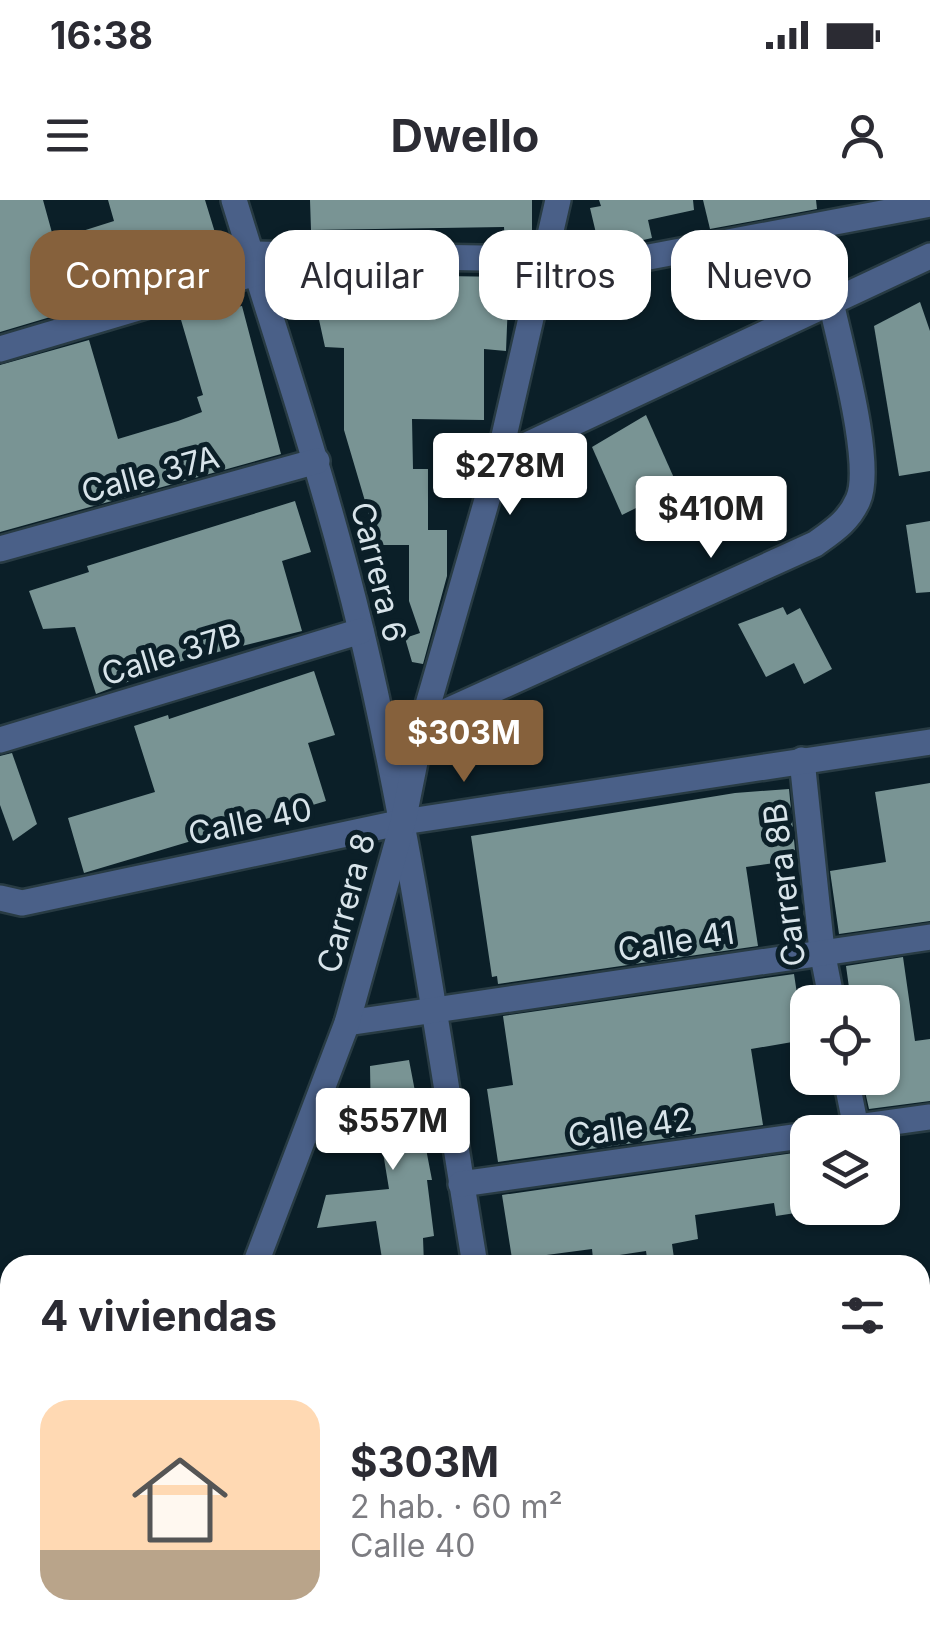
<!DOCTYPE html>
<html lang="es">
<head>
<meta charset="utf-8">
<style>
	:root { --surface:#fff; --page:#f7f7f7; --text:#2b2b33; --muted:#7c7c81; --line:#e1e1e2; --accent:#86613c }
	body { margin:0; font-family:Inter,sans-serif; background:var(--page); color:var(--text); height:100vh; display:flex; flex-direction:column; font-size:38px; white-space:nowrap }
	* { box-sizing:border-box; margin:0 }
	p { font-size:32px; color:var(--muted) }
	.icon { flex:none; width:55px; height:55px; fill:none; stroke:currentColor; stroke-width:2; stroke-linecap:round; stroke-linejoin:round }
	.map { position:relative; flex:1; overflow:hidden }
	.panel { position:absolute; left:0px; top:1055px; width:930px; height:392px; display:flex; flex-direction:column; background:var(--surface); border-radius:30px 30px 0 0; box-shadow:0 2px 8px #0004 }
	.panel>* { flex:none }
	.hud { position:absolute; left:30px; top:30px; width:870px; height:90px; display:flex; gap:20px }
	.controls { position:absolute; left:790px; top:785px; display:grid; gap:20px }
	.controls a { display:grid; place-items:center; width:110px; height:110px; border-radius:20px; background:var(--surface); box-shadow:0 2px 8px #0004; font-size:50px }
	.price { position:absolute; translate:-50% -85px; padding:0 22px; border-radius:10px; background:#fff; color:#222; font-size:32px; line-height:65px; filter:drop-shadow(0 2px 5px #0008) }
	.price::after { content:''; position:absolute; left:50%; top:60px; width:30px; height:22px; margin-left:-15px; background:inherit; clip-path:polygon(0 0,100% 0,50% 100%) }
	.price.current { background:var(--accent); color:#fff }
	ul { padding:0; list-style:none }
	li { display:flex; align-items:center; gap:30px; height:250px; padding:0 40px }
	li+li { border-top:2px solid var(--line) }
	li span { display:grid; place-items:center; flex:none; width:280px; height:200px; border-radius:30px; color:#555 }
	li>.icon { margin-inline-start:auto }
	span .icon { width:120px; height:120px; fill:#fffc; stroke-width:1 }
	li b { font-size:42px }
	h2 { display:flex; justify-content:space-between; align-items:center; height:120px; padding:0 40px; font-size:42px }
	.pill { padding:0 35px; border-radius:30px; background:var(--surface); box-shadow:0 2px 8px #0004; font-size:35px; line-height:90px }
	.pill.current { background:var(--accent); color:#fff }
	.status { display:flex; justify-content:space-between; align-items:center; height:70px; padding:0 50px; background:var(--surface); direction:ltr }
	.status svg { height:28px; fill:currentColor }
	header { display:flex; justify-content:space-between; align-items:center; height:130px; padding:0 40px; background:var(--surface); font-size:45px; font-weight:700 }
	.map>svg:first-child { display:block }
</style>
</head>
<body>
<div class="status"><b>16:38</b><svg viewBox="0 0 49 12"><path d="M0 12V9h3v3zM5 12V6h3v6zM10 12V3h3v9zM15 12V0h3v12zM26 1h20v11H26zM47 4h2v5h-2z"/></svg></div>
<header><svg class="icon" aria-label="menu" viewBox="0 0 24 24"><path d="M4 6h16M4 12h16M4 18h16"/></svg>Dwello<svg class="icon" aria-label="person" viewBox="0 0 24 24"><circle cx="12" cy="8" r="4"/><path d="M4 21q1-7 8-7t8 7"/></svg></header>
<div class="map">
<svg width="930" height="1447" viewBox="0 0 930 1447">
	<rect width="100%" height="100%" fill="#0b1f28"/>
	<!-- building -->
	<g fill="#799494">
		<path d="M0,0H43L54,40L114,21L108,0H205L225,65L0,132Z"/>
		<path d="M310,0H532V39L505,42L504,27L311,30Z"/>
		<path d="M599,0H693L694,10L648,20L652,38L600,50L590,8L601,6Z"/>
		<path d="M703,0H816L817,9L710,29Z"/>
		<path d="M309,74L509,77L506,151L484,149V220L412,219L413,269H428V330H447V376L423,464L412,462L405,438L420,433L409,401V345H378L344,230V148L325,147Z"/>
		<path d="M234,96L237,107L242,106L281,254L0,332V165L89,140L118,239L178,221L202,212L197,197L203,195L179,113Z"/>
		<path d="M920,102L930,131V271L899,276L874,126Z"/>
		<path d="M646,215L678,287L622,315L592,247Z"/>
		<path d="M295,301L311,352L282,361L302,431L182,461L96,494L75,427L43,429L29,391L89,372L87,366Z"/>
		<path d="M930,321V392L916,393L906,325Z"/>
		<path d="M783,407L787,415L800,408L832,469L804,484L794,463L766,477L738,424Z"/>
		<path d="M314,471L335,535L308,543L326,601L84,673L68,618L155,592L134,526L168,515L169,519Z"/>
		<path d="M12,553L37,624L13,641L0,605V556Z"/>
		<path d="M930,583V721L839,734L830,671L886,662L875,592Z"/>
		<path d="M789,589L796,660L746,667L758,746L498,784L497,776L492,777L471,636L735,593Z"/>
		<path d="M903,757L915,841L930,839V901L869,909L862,878H882V802H851L846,766Z"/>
		<path d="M794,774L804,840L751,849L763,925L498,962L487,889L513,885L503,816Z"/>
		<path d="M409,860L432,980H427L434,1036L423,1038L424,1065H383L376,1021L317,1028L326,995L389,989L378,922L371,923L370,866Z"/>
		<path d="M808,951V1006L802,1007V1012L776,1016L774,1003L695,1015L698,1039L672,1044L675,1065H648L646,1051L593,1059L592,1049L539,1056L540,1065H513L502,995Z"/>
	</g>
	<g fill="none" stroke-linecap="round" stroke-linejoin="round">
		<!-- minor casing -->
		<g stroke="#283b43" stroke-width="30">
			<g id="minor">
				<path d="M234,0C278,143 326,284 361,430C411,639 440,853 475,1065"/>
				<path d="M250,54L543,59L596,67L930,4"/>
				<path d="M0,149L256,73"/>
				<path d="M499,258L930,56"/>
				<path d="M0,349L317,261"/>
				<path d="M423,522L815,344C833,331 849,321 858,300C874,265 840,145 831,102"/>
				<path d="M0,540L361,431"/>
				<path d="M802,560L822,751L832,802"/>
				<path d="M0,698L22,703L403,622L930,542"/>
				<path d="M347,823L930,737"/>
				<path d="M846,878L856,928"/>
				<path d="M822,932L930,917"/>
				<path d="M461,984L808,935"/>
				<path d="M255,1065L347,823L403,622L423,522L499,258L558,0"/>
				<path d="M920,1326L930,1324"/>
				<path d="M920,1397L928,1447"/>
				<path d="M536,1438L537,1447"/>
				<path d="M84,1447L89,1438"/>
			</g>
		</g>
		<!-- minor -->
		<use href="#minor" stroke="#4a6088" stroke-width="25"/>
	</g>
	<g text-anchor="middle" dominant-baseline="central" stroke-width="10" stroke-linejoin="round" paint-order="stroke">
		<!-- street labels -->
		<g font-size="32" fill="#d8e4ea" stroke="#0b1f28">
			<text transform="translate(150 274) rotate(-15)">Calle 37A</text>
			<text transform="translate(379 372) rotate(76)">Carrera 6</text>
			<text transform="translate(171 454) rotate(-17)">Calle 37B</text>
			<text transform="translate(250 621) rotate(-12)">Calle 40</text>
			<text transform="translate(784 685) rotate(-97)">Carrera 8B</text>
			<text transform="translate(346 703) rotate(-75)">Carrera 8</text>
			<text transform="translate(676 741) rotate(-9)">Calle 41</text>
			<text transform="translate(630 927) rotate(-8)">Calle 42</text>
		</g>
	</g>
</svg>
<div class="controls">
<a><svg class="icon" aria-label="locate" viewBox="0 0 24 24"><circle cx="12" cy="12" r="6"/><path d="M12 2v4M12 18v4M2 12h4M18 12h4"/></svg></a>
<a><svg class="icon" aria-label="layers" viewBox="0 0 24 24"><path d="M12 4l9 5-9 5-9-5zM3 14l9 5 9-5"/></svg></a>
</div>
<b class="price" style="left:510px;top:318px">$278M</b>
<b class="price" style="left:711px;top:361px">$410M</b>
<b class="price current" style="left:464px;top:585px">$303M</b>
<b class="price" style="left:393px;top:973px">$557M</b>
<div class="hud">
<a class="pill current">Comprar</a>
<a class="pill">Alquilar</a>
<a class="pill">Filtros</a>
<a class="pill">Nuevo</a>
</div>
<section class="panel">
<h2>4 viviendas<svg class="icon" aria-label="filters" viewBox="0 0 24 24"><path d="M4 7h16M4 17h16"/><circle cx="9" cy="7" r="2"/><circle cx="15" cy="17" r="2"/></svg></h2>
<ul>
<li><span style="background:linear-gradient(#ffd9b3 75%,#b9a48a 0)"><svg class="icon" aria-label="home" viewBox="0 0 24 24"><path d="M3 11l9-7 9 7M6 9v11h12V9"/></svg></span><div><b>$303M</b><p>2 hab. · 60 m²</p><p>Calle 40</p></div></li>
</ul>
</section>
</div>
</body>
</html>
